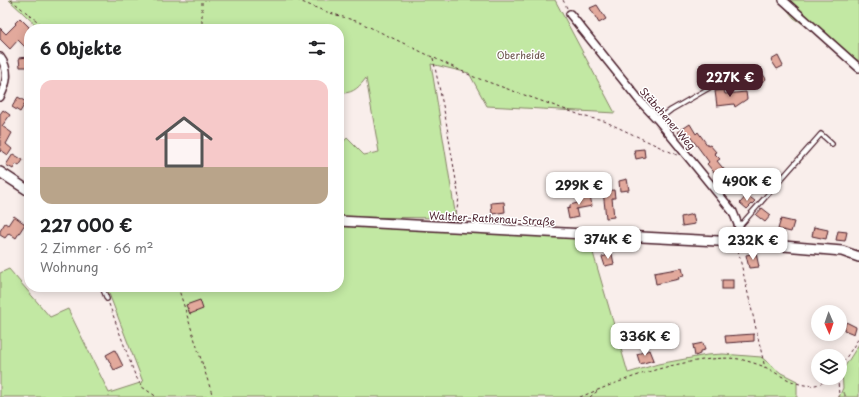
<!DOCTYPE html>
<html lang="de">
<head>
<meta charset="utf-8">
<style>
	:root { --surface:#fff; --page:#f2f2f2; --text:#202124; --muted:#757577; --accent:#4a1f2b }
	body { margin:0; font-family:"Playpen Sans",sans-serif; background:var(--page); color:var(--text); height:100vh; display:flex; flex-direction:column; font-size:15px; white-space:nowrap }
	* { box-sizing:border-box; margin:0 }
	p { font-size:13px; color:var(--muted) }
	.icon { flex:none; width:22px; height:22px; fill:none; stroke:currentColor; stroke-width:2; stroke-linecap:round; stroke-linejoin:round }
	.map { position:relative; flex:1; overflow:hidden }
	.side { position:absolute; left:24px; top:24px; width:320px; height:268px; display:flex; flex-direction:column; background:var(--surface); border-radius:16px; box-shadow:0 2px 10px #0003 }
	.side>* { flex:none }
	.needle { width:26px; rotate:178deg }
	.fabs { position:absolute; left:811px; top:305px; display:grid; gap:8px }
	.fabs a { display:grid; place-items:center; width:36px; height:36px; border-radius:50%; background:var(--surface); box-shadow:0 2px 10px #0003; font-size:20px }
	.price { position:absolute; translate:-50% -34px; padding:0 9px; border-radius:8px; background:#fff; color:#222; font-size:13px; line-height:26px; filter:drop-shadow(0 1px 2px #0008) }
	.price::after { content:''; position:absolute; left:50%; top:24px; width:12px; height:9px; margin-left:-6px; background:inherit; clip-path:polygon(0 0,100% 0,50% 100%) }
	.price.on { background:var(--accent); color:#fff }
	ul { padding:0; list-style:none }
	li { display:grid; align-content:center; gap:8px; height:212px; padding:0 16px }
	li span { display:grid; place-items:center; height:124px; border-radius:12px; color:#555 }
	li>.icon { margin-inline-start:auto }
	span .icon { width:72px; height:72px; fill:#fffc; stroke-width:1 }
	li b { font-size:17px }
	h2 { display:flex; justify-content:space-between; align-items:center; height:48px; padding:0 16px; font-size:17px }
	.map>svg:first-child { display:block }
</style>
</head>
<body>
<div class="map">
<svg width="859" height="397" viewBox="0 0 859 397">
	<rect width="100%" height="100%" fill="#f9eeeb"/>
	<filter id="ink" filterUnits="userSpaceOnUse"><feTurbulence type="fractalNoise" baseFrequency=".025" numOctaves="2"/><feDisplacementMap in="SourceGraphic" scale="8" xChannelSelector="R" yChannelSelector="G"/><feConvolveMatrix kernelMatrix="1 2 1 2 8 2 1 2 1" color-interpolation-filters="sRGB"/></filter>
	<g filter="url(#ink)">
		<!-- green -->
		<g fill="#c2e8a3" stroke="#868467">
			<path d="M9,0H555L615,113L487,106L469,73L431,64L456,218L339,217V147L347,138L364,155L379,152L366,78C360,86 354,93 343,93L339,90V29H40Z"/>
			<path d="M779,0H859V61L794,18Z"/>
			<path d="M339,226L589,239L628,373L658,364L707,355L723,354L761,357L781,373L797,381V397H0V273L9,269L50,317L68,309L109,393L143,382L108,291L122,287H339Z"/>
			<path d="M859,344V397H846L844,392L845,397H839L843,388L842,371Z"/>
		</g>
		<!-- building -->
		<g fill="#e2a99c" stroke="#4a1f2b">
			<path d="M597,5L606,19L599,23L590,8Z"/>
			<path d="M20,18L29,27V32L26,35L29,38V51L18,40L10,49L0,39V28L6,34L16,24L15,23Z"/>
			<path d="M778,56L783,66L777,69L771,60Z"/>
			<path d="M28,57L29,67H20L19,58Z"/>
			<path d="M761,71L766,79L756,86L751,78Z"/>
			<path d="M724,90L725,94L746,92L747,99L735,107L734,104L717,106L715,91Z"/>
			<path d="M18,97L26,102L20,112L12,107Z"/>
			<path d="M3,110L10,115L2,126L12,133L6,144L12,149L8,155L1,150L0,152V114Z"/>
			<path d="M690,124L696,134L698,132L708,146L710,145L716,152L714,153L720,159L717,161L727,173L726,175L734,184L728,189L707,164L709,162L689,135L683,139L678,132Z"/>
			<path d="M644,149L645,157L636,159L634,150Z"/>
			<path d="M13,154L23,160L19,166L16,164L13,169L6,165Z"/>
			<path d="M627,179L629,190L620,191L619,181Z"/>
			<path d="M575,181L576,191L565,193L564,183Z"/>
			<path d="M614,190L615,198H612L614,217L606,218L603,191Z"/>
			<path d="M590,195L592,206L576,209L578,217L569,219L567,209L570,208V205L581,202L580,197Z"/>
			<path d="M747,195L755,201L747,209L740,203Z"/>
			<path d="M504,202L505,212L492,214L491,203Z"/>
			<path d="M762,208L771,215L765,222L756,215Z"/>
			<path d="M693,214L695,224L682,226L681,217Z"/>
			<path d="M14,216L25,224L16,238L9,233L5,238L0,235V231L5,223L8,225Z"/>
			<path d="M781,219L794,222L791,232L778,229Z"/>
			<path d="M814,227L828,230L826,239L812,236Z"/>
			<path d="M838,231L847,232L845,241L836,240Z"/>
			<path d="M756,253L759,267L749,268L746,255Z"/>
			<path d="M612,254L614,264L605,266L602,257Z"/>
			<path d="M682,268L684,276L678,277L679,279L656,284L654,273Z"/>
			<rect x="722" y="280" width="11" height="9"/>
			<path d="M200,300L203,309L190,314L186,305Z"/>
			<path d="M846,322L856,327L854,334L844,330Z"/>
			<path d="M754,334V341L726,343L725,336Z"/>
			<path d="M703,343L705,350L700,351V354L695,356L693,345Z"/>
			<path d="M115,350L123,366L114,370L106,355Z"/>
			<path d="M650,350L654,360L640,364L637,354Z"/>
		</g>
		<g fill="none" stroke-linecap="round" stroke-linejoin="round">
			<!-- lane casing -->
			<g stroke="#4a1f2b" stroke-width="6">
				<g id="lane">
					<path d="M658,120L671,110L742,69"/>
					<path d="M740,226L821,134L832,144"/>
					<path d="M102,287L107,299"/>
				</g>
			</g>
			<!-- street casing -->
			<g stroke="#4a1f2b" stroke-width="10">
				<g id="street">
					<path d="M783,0L859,68"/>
					<path d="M570,14L640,101L658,120L733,212L739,227L740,242"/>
					<path d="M0,57C10,70 7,83 0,97"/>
				</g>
			</g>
			<!-- secondary casing -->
			<g stroke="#4a1f2b" stroke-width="12">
				<g id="secondary">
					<path d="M0,172L29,191"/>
					<path d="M339,221L737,242L842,251L859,257"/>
				</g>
			</g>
			<!-- path -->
			<g stroke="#4a1f2b" stroke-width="1" stroke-dasharray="3 3" stroke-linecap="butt">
				<path d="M11,0L47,29"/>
				<path d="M297,0L324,11L359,22L474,77L586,117L604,121L677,155"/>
				<path d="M563,0L567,8"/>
				<path d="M202,29V0"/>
				<path d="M433,58L445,115L459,198L455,220"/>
				<path d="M738,250L765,368"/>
				<path d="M178,287L213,397"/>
				<path d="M109,304L135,375L142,387L157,397"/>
				<path d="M840,367L859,338"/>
				<path d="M838,378L839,397"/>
				<path d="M580,397C618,382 655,367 696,361C710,359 725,357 739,359C748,361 757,364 765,367C784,377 809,396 829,378"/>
				<path d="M590,397L600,389"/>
			</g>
			<!-- lane -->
			<use href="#lane" stroke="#fff" stroke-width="3.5"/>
			<!-- street -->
			<use href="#street" stroke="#fff" stroke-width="7"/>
			<!-- secondary -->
			<use href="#secondary" stroke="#fff" stroke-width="9"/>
		</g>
	</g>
	<g text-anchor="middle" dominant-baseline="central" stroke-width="3" stroke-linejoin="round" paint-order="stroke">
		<!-- park labels -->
		<g font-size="10" fill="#685149" stroke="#fff">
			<text x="521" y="54">Oberheide</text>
		</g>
		<!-- street labels -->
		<g font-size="10" fill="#4a1f2b" stroke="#fff">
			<text transform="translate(668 118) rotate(49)">Stäbchener Weg</text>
			<text transform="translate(492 218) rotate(3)">Walther-Rathenau-Straße</text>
		</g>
	</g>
</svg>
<div class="fabs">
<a><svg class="needle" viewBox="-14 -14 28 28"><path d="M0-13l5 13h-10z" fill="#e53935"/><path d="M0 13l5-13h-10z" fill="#757577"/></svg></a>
<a><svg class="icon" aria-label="layers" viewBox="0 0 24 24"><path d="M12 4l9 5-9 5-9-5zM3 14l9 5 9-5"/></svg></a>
</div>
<b class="price on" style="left:730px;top:98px">227K €</b>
<b class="price" style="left:747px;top:202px">490K €</b>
<b class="price" style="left:579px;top:206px">299K €</b>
<b class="price" style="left:608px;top:260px">374K €</b>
<b class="price" style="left:753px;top:261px">232K €</b>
<b class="price" style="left:645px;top:357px">336K €</b>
<section class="side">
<h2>6 Objekte<svg class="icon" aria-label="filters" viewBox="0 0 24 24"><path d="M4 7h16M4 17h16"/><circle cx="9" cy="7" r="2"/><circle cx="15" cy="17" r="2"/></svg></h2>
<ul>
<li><span style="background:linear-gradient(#f6c9c9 70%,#b9a48a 0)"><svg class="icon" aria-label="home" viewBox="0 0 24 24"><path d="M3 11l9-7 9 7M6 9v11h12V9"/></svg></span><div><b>227 000 €</b><p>2 Zimmer · 66 m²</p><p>Wohnung</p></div></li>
</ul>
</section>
</div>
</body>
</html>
